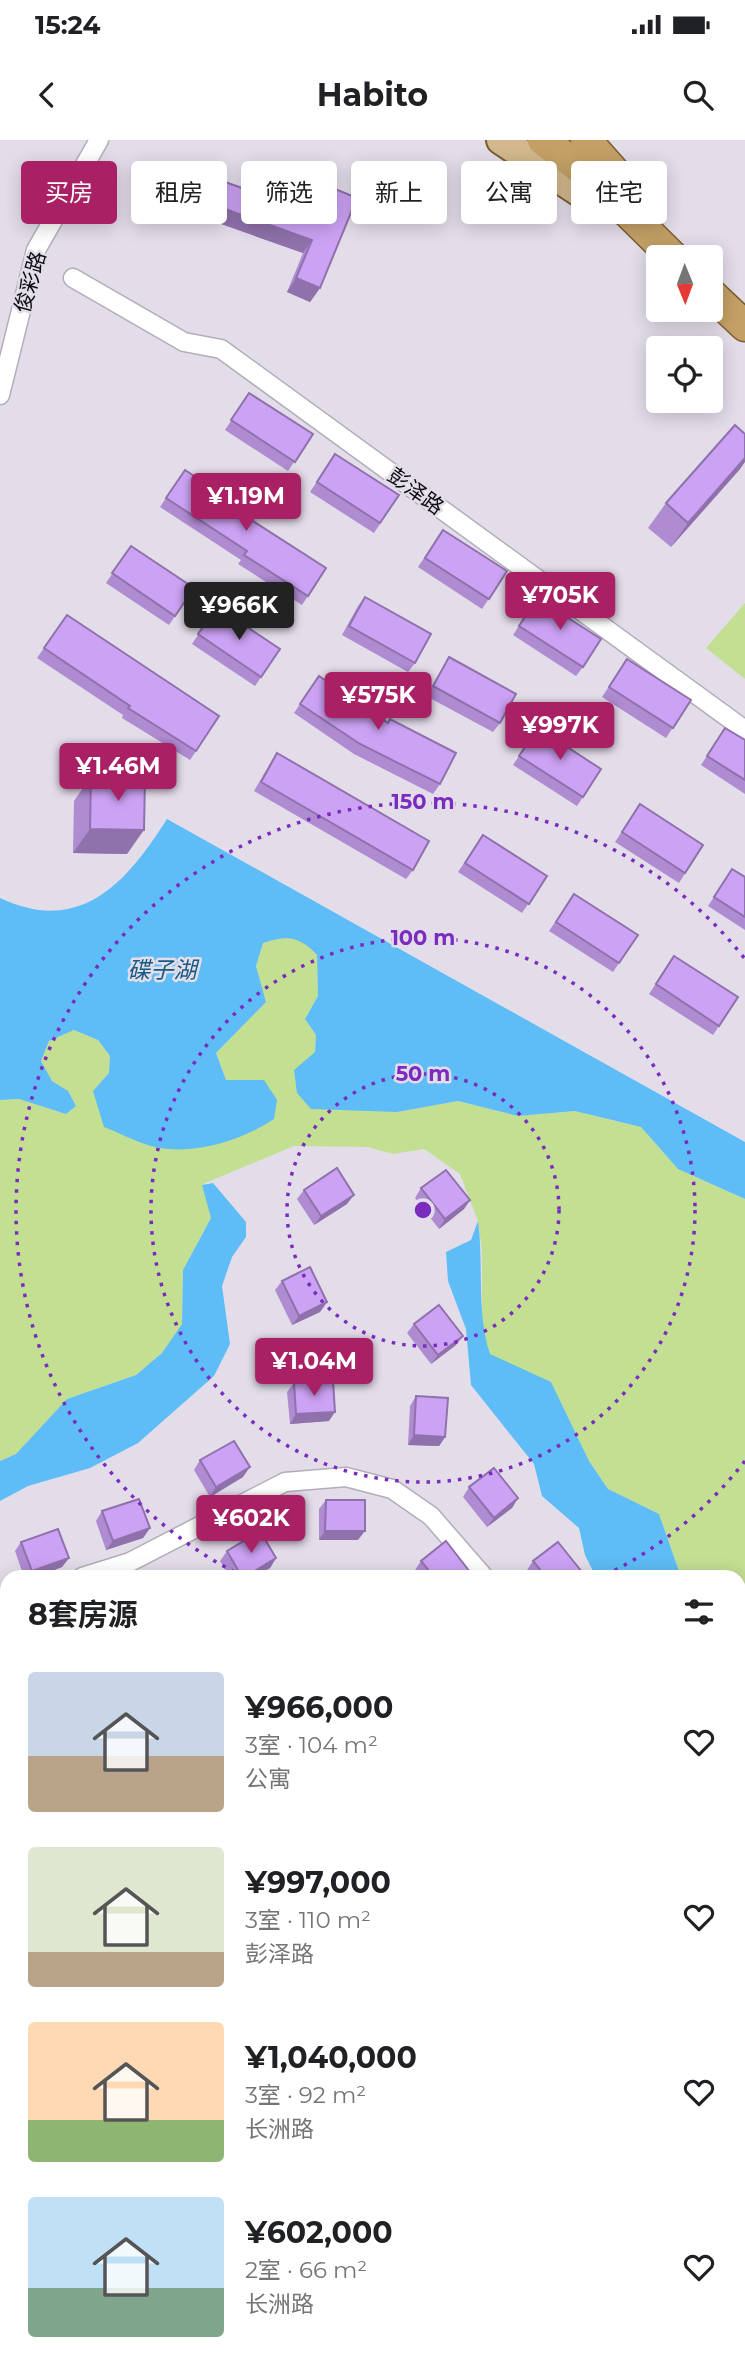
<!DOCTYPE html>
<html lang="zh">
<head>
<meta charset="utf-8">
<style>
	:root { --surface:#fff; --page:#f2f2f2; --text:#202124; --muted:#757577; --accent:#aa2064 }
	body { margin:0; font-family:Montserrat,"Noto Sans SC",sans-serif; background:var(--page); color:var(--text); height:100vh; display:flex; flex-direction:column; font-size:26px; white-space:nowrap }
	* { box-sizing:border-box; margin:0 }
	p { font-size:23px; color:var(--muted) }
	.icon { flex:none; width:38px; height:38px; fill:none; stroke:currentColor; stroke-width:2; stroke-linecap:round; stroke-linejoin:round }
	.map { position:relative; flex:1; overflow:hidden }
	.details { position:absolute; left:0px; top:1430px; width:746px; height:800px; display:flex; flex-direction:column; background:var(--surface); border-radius:21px 21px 0 0; box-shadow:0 4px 18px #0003 }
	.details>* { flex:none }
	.guide { position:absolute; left:21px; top:21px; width:704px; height:63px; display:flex; gap:14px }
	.needle { width:46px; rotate:179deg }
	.tools { position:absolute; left:646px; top:105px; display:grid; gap:14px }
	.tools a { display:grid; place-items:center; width:77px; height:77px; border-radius:7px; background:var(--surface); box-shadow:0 4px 18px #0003; font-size:35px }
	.price { position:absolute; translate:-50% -60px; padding:0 16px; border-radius:7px; background:var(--accent); color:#fff; font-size:23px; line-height:46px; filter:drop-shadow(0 2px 4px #0008) }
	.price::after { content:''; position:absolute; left:50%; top:42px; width:21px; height:16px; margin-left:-10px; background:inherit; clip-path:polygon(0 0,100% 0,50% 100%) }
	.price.on { background:#222; color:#fff }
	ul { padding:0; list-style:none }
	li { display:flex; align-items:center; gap:21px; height:175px; padding:0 28px }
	li span { display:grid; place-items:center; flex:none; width:196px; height:140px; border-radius:7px; color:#555 }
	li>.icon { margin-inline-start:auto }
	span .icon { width:84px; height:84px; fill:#fffc; stroke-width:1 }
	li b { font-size:30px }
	h2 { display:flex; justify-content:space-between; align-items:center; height:84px; padding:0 28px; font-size:30px }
	.chip { padding:0 24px; border-radius:7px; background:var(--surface); box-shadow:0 4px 18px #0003; font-size:24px; line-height:63px }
	.chip.on { background:var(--accent); color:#fff }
	.status { display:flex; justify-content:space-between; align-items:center; height:49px; padding:0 35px; background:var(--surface); direction:ltr }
	.status svg { height:19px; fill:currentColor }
	header { display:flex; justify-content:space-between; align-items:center; height:91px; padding:0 28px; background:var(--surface); font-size:32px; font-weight:700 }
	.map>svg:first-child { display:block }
</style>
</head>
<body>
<div class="status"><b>15:24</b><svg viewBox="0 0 49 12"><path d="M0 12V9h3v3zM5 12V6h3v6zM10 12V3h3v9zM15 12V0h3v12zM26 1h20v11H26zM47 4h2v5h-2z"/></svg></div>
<header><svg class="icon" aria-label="back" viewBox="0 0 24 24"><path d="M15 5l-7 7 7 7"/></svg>Habito<svg class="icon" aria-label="search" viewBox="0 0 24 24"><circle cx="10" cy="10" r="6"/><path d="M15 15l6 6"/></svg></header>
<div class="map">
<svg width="745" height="2228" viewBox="0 0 745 2228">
	<rect width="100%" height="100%" fill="#e3ddea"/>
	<!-- green -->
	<g fill="#c3df92">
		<path d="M745,463V539L706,508Z"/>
		<path d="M285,796L303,800L317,815L318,856L305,879L316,895L315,912L397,972L458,961L518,976L575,971L641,987L678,1029L745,1059V1530L739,1521L738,1437H681L659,1374L608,1349L589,1321L551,1243L490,1215L482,1190V1111L478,1081L460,1034L424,1009L393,1014L367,1007L294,1006L203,1044L211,1078L183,1130L182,1184L162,1213L136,1235L67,1259L16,1314L0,1321V960L19,959L66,974L76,966L68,951L52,941L41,921L49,901L74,890L98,900L110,916L109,933L93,951L264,940H226L216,913L266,862L256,826L263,803Z"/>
		<path d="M745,2182V2228H709L711,2223L738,2222L739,2186Z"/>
		<path d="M45,2222H448L473,2228H44Z"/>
	</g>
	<!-- water -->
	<g fill="#5ebcf6">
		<path d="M167,679L745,1002V1059L678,1029L641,987L575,971L518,976L458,961L397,972L311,969L297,953L294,930L315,912L316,895L305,879L318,856L317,815C299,796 288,795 263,803L256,826L266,862L216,913L226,940H264L277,960L274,979C242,1000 198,1014 160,1008C142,1005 122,994 104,987L93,951L109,933L110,916L98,900L74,890L49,901L41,921L52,941L68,951L76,966L66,974L19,959L0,960V758C81,796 127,742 167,679Z"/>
		<path d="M213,1043L246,1082V1097L232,1117L222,1146L230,1204L214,1236L138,1303L90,1328L28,1346L0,1361V1321L16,1314L67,1259L136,1235L162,1213L182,1184L183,1130L211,1078L202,1045Z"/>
		<path d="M478,1081C484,1125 476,1172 490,1214L551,1242L589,1321L608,1349L659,1374L681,1437H603L593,1431L585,1415L579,1388L542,1356L534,1324L471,1245L466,1189L448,1141L446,1112L471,1100Z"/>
		<path d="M7,2013V2222L45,2223L44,2228H0V2029Z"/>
		<path d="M745,2067V2182L739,2186V2079Z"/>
		<path d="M448,2223H711L709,2228H473Z"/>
	</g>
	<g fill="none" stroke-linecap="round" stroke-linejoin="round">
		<!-- minor casing -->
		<g stroke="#b3adb9" stroke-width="21">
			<g id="minor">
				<path d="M73,138L184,202L221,209L745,590"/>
				<path d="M0,255L36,110L99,0"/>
				<path d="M82,1437L130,1422L285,1342L346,1337L392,1349L431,1376L484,1437"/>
				<path d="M0,1464L7,1461"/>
				<path d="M738,1902L745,1905"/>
			</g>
		</g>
		<!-- primary casing -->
		<g stroke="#7b5d30" stroke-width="32">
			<path id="primary" d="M501,0L599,65"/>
		</g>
		<!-- trunk casing -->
		<g stroke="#7b5d30" stroke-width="33">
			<g id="trunk">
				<path d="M543,0L594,39L673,117"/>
				<path d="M586,0L633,53"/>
				<path d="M710,153L745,186"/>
			</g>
		</g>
		<!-- minor -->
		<use href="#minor" stroke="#fff" stroke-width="18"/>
		<!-- primary -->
		<use href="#primary" stroke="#d3b88d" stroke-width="28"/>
		<!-- trunk -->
		<use href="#trunk" stroke="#c4a067" stroke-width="30"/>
	</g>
	<!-- wall -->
	<g fill="#af8bd2">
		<path d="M208,36L318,75L324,62L333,48L320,148L310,162L287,152L303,113L190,73L198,50Z"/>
		<path d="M249,253L313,294L288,331L225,290Z"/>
		<path d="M335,314L399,355L374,393L310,352Z"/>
		<path d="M740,329L671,407L648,388L666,363Z"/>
		<path d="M185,330L245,376L308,456L302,465L238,424L241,420L160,367Z"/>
		<path d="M443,390L507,431L482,469L418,427Z"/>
		<path d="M131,406L194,448L169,485L106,443Z"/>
		<path d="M365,457L415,523L408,532L342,495L358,466Z"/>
		<path d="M537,458L583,527L576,536L513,495Z"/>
		<path d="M217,467L280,509L255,546L192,504Z"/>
		<path d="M67,475L196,611L190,620L122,578L123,575L37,518Z"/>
		<path d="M449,517L500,583L493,592L426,556Z"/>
		<path d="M627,519L691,560L666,598L602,557Z"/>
		<path d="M319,536L388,582L440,644L433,654L354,614L294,573Z"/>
		<path d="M538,588L583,657L577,666L513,625Z"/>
		<path d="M725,588L745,600V654L701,625Z"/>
		<path d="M277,613L413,730L406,739L254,651L271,622Z"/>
		<path d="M91,636L127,714L73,713L74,661Z"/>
		<path d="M640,664L703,705L679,743L615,702Z"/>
		<path d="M483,695L547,736L522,773L458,732Z"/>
		<path d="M732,729L745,737V790L708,766Z"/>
		<path d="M574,754L638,795L613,832L549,791Z"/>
		<path d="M674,816L738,857L713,895L649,854Z"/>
		<path d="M421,1048L470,1060L464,1069L439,1089L415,1058Z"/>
		<path d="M304,1050L347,1064L314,1085L297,1059Z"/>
		<path d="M282,1141L327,1162L320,1172L292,1185L275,1150Z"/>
		<path d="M414,1184L456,1205L431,1224L407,1193Z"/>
		<path d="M294,1243L329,1281L290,1284L287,1252Z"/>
		<path d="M416,1256L445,1297L439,1306L408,1305L410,1266Z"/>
		<path d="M200,1320L243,1337L210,1357L194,1330Z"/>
		<path d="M469,1347L518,1358L512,1368L487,1387L463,1357Z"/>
		<path d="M326,1360L358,1400H319V1369Z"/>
		<path d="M102,1371L150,1388L143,1398L106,1410L96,1381Z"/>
		<path d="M21,1402L69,1418L62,1427L36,1437H24L15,1411Z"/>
		<path d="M227,1411L276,1418L270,1428L254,1437H230L220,1421Z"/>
		<path d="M421,1421L470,1432L467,1437H420L415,1430Z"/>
		<path d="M533,1421L582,1432L579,1437H532L527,1430Z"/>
		<path d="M7,1543V1578L0,1569V1549Z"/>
	</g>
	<!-- shaded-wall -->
	<g fill="#8f71ab">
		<path d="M200,60L312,100L303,113L190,73Z"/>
		<path d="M296,138L320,148L310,162L287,152Z"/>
		<path d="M745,318V322L740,329L671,407L688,383Z"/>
		<path d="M90,689L144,690L127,714L73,713Z"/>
		<path d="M354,1055L347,1064L314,1085L321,1076Z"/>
		<path d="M470,1060L464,1069L439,1089L445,1079Z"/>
		<path d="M327,1162L320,1172L292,1185L299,1176Z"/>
		<path d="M463,1196L456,1205L431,1224L438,1215Z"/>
		<path d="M335,1272L329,1281L290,1284L296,1274Z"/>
		<path d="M414,1295L445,1297L439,1306L408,1305Z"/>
		<path d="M250,1327L243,1337L210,1357L216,1347Z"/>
		<path d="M518,1358L512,1368L487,1387L494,1378Z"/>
		<path d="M150,1388L143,1398L106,1410L113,1401Z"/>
		<path d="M325,1391H365L358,1400H319Z"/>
		<path d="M69,1418L62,1427L36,1437H28L32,1431Z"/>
		<path d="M276,1418L270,1428L254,1437H245Z"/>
		<path d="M745,1615V1618L738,1624V1620Z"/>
	</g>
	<!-- building -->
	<g fill="#cca2f4" stroke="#8f71ab" stroke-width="2">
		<path d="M208,36L322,76L333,48L357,58L320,148L296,138L312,100L200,60Z"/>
		<path d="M249,253L313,294L295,322L231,280Z"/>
		<path d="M735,285L745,294V318L688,383L666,363Z"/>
		<path d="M335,314L399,355L380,383L317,342Z"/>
		<path d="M185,330L248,371L245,376L326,428L308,456L244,415L247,411L166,358Z"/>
		<path d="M443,390L507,431L489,459L425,418Z"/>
		<path d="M131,406L194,448L175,476L112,433Z"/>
		<path d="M365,457L431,494L415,523L349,486Z"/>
		<path d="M537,458L601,499L583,527L519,486Z"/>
		<path d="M217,467L280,509L261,537L198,494Z"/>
		<path d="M67,475L219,576L196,611L128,568L130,566L44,508Z"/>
		<path d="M449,517L516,554L500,583L433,546Z"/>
		<path d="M627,519L691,560L673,588L609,547Z"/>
		<path d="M319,536L388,583L390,579L456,613L440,644L360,604L300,564Z"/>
		<path d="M538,588L601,629L583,657L519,616Z"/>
		<path d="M725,588L745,600V640L707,616Z"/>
		<path d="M277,613L429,701L413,730L261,642Z"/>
		<path d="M91,636L145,637L144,690L90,689Z"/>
		<path d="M640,664L703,705L685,733L622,692Z"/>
		<path d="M483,695L547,736L529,764L465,723Z"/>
		<path d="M732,729L745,737V777L714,757Z"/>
		<path d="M574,754L638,795L619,823L556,782Z"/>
		<path d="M674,816L738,857L719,886L656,844Z"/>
		<path d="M337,1028L354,1055L321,1076L304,1050Z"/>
		<path d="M446,1030L470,1060L445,1079L421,1048Z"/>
		<path d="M310,1127L327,1162L299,1176L282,1141Z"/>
		<path d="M439,1165L463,1196L438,1215L414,1184Z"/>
		<path d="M333,1241L335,1272L296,1274L294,1243Z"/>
		<path d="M416,1256L448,1258L445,1297L414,1295Z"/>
		<path d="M234,1301L250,1327L216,1347L200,1320Z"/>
		<path d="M494,1328L518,1358L494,1378L469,1347Z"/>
		<path d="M139,1359L150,1388L113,1401L102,1371Z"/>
		<path d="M326,1360H365V1391H325Z"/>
		<path d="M58,1389L69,1418L32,1431L21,1402Z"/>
		<path d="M260,1391L276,1418L245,1437H242L227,1411Z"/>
		<path d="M446,1401L470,1432L464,1437H434L421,1421Z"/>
		<path d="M558,1402L582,1432L576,1437H546L533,1421Z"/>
		<path d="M7,1543V1561L0,1552V1549Z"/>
		<path d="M738,1596L745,1603V1615L738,1620Z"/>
		<path d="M738,1945L745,1950V1974L738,1982Z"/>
		<path d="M0,1952L7,1955V1959L0,1976Z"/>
	</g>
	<!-- distance rings -->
	<g fill="none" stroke="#7b2cbf" stroke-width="3.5" stroke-dasharray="3.5 7">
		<circle cx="423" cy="1070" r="136"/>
		<circle cx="423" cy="1070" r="272"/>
		<path d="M745 1321A408 408 0 0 1 602 1437M244 1437A408 408 0 1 1 745 819"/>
	</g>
	<g text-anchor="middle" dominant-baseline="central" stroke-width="5" stroke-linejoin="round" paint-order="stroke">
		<!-- street labels -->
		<g font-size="21" fill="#0e0c10" stroke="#e3ddea">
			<text transform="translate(30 142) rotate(-74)">俊彩路</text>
			<text transform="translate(416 351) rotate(36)">彭泽路</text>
		</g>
		<!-- water labels -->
		<g font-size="23" font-style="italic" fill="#155b82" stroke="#e3ddea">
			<text x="162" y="830">碟子湖</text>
		</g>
	</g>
	<circle cx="423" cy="1070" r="10" fill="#7b2cbf" stroke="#e3ddea" stroke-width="3.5"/>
	<g font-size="21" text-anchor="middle" font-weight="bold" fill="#7b2cbf" stroke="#e3ddea" stroke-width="5" stroke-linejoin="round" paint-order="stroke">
		<text x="423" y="669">150 m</text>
		<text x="423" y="805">100 m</text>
		<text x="423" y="941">50 m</text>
	</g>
</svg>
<div class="tools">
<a><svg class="needle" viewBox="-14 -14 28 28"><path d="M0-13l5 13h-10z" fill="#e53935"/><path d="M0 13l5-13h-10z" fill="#757577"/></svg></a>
<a><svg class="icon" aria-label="locate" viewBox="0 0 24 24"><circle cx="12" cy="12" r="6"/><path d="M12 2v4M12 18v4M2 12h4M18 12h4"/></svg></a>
</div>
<b class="price" style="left:246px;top:393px">¥1.19M</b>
<b class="price" style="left:560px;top:492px">¥705K</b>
<b class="price on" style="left:239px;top:502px">¥966K</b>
<b class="price" style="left:378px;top:592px">¥575K</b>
<b class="price" style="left:560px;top:622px">¥997K</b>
<b class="price" style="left:118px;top:663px">¥1.46M</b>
<b class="price" style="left:314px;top:1258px">¥1.04M</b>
<b class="price" style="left:251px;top:1415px">¥602K</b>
<div class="guide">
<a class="chip on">买房</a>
<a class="chip">租房</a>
<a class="chip">筛选</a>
<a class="chip">新上</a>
<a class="chip">公寓</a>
<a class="chip">住宅</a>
</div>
<section class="details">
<h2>8套房源<svg class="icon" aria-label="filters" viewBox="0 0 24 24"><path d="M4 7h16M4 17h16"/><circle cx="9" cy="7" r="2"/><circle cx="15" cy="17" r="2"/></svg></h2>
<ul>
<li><span style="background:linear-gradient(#c9d6e8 60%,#b9a48a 0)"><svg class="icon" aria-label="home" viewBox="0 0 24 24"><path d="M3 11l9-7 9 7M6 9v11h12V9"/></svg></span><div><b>¥966,000</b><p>3室 · 104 m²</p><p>公寓</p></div><svg class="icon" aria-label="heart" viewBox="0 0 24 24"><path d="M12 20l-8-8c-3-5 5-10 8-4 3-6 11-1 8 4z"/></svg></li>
<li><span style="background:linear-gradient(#dfe7d0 75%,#b9a48a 0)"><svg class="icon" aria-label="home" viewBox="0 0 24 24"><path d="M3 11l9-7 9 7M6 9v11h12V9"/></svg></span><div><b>¥997,000</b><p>3室 · 110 m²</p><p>彭泽路</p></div><svg class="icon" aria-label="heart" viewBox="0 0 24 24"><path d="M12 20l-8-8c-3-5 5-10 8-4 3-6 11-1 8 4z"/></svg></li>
<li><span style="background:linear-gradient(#ffd9b3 70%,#8fb573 0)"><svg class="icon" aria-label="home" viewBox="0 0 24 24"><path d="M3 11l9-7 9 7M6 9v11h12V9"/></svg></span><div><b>¥1,040,000</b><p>3室 · 92 m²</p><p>长洲路</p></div><svg class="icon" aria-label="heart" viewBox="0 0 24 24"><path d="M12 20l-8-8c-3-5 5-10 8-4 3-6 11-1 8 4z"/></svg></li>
<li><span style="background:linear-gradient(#bfe0f5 65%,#7fa58c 0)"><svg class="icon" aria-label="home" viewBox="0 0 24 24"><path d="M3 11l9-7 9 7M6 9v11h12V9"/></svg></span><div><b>¥602,000</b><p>2室 · 66 m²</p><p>长洲路</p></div><svg class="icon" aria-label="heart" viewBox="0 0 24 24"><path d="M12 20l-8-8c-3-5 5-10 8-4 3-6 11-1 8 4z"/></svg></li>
</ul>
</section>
</div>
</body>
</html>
